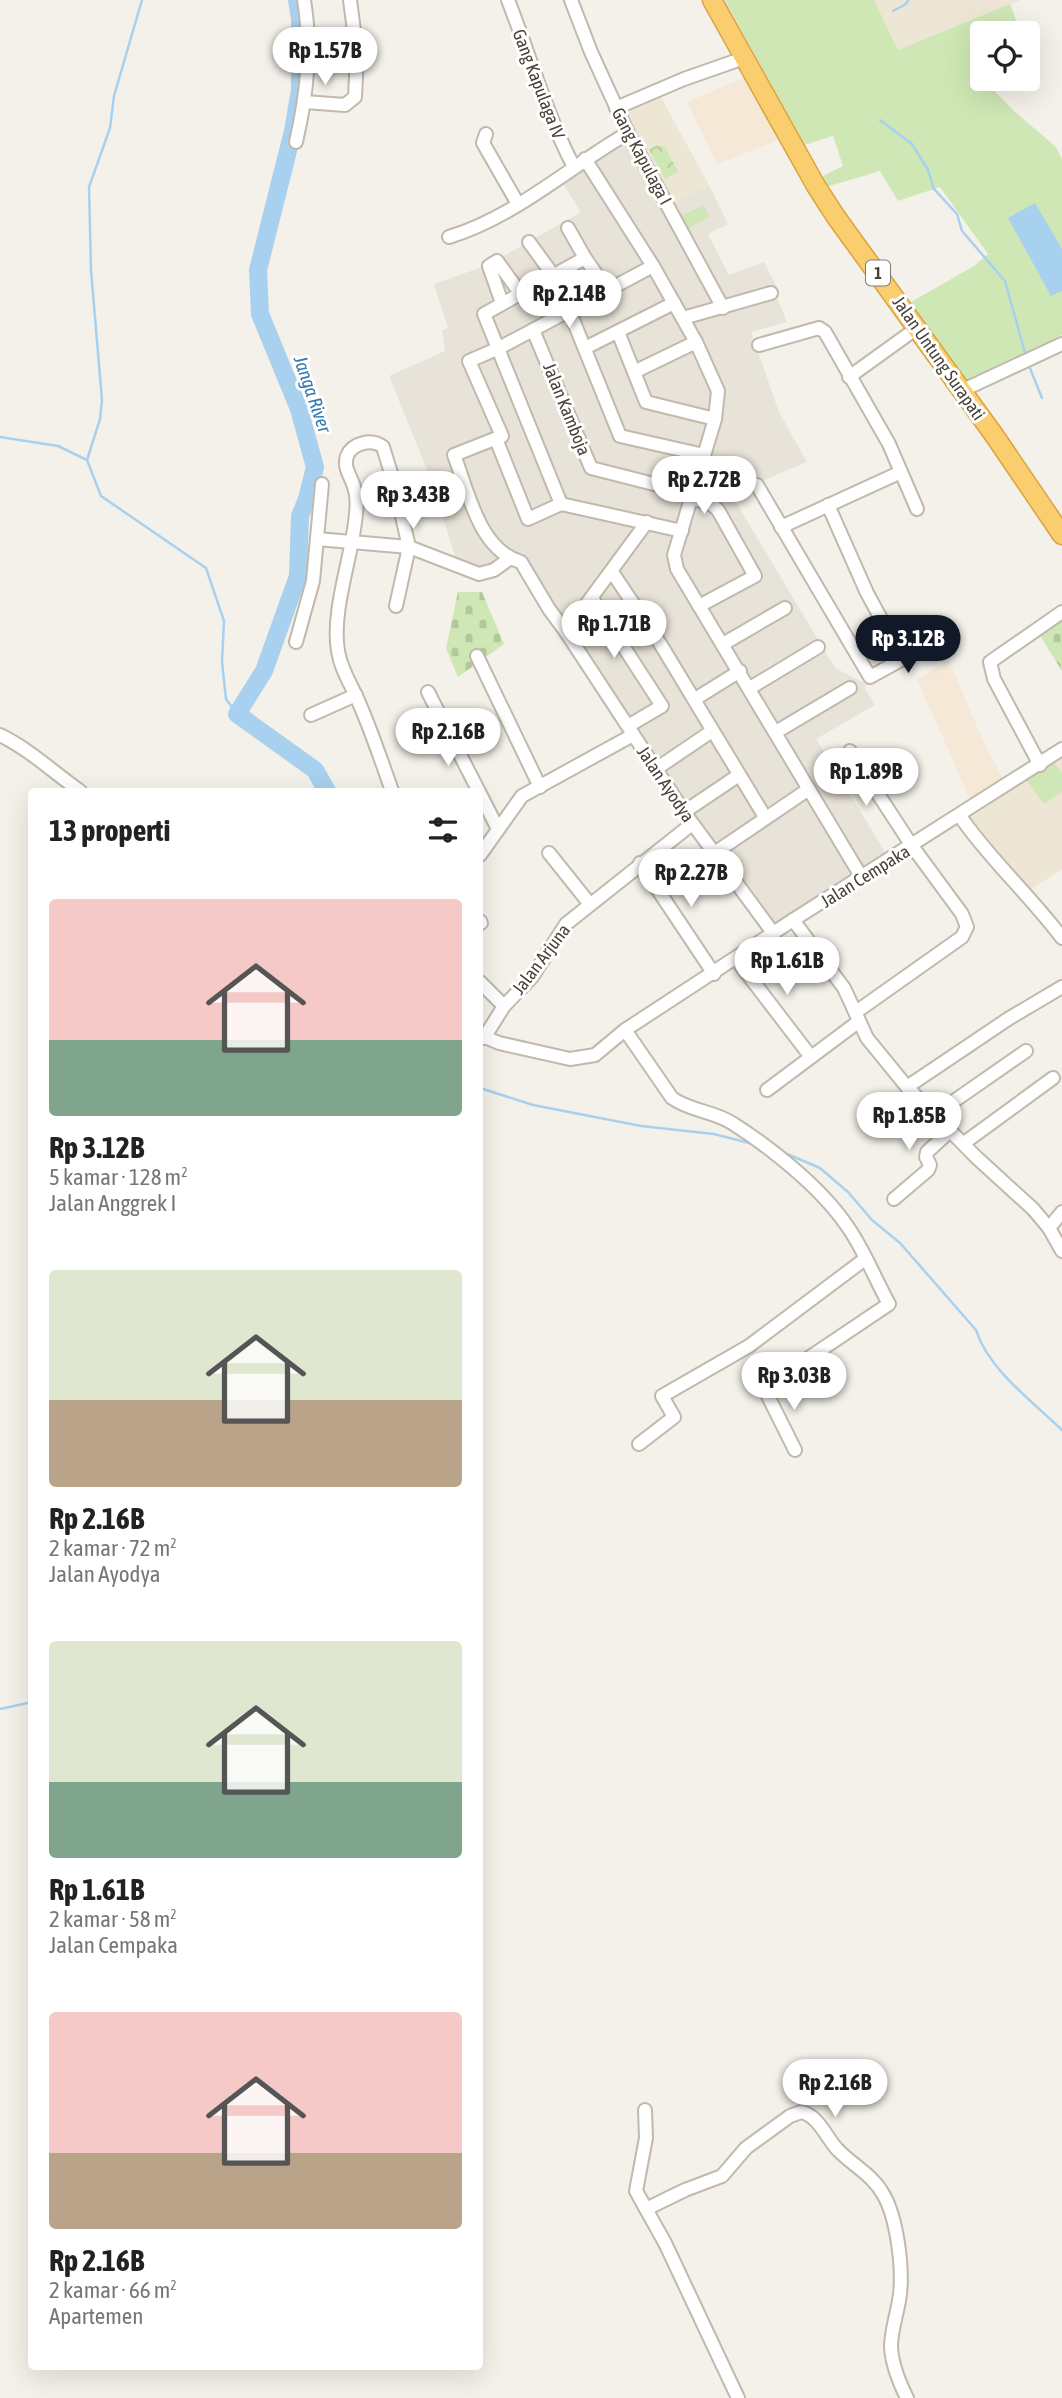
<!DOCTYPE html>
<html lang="id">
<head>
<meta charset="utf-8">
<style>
	:root { --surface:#fff; --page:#f2f2f2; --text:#222; --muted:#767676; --accent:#111827 }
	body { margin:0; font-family:"Asap Condensed",sans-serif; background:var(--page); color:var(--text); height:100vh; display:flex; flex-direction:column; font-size:26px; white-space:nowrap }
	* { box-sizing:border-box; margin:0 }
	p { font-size:23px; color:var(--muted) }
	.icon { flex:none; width:38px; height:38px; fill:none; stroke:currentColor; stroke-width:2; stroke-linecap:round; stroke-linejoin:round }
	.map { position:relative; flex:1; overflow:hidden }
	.sheet { position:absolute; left:28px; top:788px; width:455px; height:1582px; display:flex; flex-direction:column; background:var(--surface); border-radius:7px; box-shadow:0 7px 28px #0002 }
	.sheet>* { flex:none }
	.tools { position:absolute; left:970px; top:21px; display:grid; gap:14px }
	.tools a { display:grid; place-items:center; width:70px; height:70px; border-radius:7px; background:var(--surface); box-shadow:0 7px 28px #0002; font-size:35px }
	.price { position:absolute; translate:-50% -60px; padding:0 16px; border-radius:24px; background:#fff; color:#222; font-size:23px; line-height:46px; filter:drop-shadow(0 2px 4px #0008) }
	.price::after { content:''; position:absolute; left:50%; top:42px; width:21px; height:16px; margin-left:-10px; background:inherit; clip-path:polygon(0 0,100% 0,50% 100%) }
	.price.selected { background:var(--accent); color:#fff }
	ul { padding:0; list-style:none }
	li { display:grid; align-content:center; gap:14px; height:371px; padding:0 21px }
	li span { display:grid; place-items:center; height:217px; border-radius:7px; color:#555 }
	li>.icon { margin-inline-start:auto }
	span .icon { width:126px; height:126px; fill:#fffc; stroke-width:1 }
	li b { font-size:30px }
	h2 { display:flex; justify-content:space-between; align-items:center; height:84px; padding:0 21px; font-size:30px }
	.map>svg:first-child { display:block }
</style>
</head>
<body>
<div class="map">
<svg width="1062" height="2398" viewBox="0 0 1062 2398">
	<defs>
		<pattern id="cemetery-stones" width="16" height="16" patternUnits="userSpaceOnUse" patternTransform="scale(1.75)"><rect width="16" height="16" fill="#cfe7b4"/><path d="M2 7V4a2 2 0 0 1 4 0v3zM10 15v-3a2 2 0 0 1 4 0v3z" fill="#b3c79c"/></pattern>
		<pattern id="park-crowns" width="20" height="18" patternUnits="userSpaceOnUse" patternTransform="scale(1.75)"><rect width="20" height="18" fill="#cfe7b4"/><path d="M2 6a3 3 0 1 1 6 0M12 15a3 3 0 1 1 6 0" fill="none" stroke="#b3c79c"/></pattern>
	</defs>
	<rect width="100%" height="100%" fill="#f4f1ea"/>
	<!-- residential -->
	<path fill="#e8e3d8" d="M632,127L673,203L709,185L728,224L708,234L729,275L764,262L778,289L774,291L787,322L751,332L779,412L807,462L731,494L835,668L868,685L864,687L875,705L816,739L887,855L771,933L521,569L513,564L484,579L460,572L430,477L389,376L445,351L442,330L448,328L434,284L488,265L581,212L561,181Z"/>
	<!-- commercial -->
	<g fill="#f5e8d6">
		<path d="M748,76L781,139L717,164L687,102Z"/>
		<path d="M949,661L984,743L1003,779L970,799L917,679Z"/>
	</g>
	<!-- education -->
	<g fill="#ede6d4">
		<path d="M874,0H1021L898,50Z"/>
		<path d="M656,88L709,185L673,204L622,109Z"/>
		<path d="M1062,755V869L1029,891L971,818Z"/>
	</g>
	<!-- cemetery -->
	<g fill="url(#cemetery-stones)">
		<path d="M458,592H482L504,644L458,677L446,648Z"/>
		<path d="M1062,618V671L1037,631Z"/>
	</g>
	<!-- park -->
	<path fill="url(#park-crowns)" d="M657,145L665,147L678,172L665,179L649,150Z"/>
	<!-- pitch -->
	<g fill="#cfe7b4">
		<path d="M725,0H874L898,50L1010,4L1021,33H982V74L980,76L1014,111L1056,147L1062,159V335L963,386L906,305L974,266L988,254L940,187L898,201L880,171L826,187L821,177L843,166L833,136L804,145Z"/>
		<path d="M704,205L709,217L687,229L681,216Z"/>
		<path d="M1053,761L1062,773V792L1044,804L1026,780Z"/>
	</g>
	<!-- water -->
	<path fill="#a8d1ef" d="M1035,203L1062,249V291L1051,296L1008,218Z"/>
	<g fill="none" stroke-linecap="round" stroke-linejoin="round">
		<!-- stream -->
		<g stroke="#a8d1ef" stroke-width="2.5">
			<path d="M893,11L906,4L908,0"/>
			<path d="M880,120L912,144L928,170L934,189L957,214L962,231L1005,281L1026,356"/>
			<path d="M1029,366L1042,398"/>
			<path d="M0,437L58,446L87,460L101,496L206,568L224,621L222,662L226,699L237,714"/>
			<path d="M87,460L100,419L102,400L91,270L89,187L110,128L114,96L142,0"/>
			<path d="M480,1088L533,1105L641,1126L714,1134L753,1144"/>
			<path d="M780,1151L820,1168L848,1192L872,1220L900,1243L976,1330C988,1369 1033,1402 1062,1430"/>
			<path d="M0,1709L32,1702"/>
		</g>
		<!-- river -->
		<path stroke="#a8d1ef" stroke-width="18" d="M297,0L300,19V90L293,131L258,270L260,314L299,409L315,467L307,499L300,516L298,576L264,671L237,714L315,770L327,791"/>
		<!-- minor casing -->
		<g stroke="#c0b9ac" stroke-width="16">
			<g id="minor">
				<path d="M508,0C530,56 546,114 574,167"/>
				<path d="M571,0L591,52L628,133L723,308"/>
				<path d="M305,102L345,105L355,97L357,54L350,0"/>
				<path d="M616,108L684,79L744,58"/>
				<path d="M486,134L483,143L518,204"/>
				<path d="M296,142C307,94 312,48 304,0"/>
				<path d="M585,159L653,266L696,342L718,391L715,419L674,555L677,569L862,878"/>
				<path d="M568,228L585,258L608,291"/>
				<path d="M449,237C515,217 569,167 628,133"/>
				<path d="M529,242L553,275"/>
				<path d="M585,258L484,314L561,504L682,531"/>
				<path d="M653,266L499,348L469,361L502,436L454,455C468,491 479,550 521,562L549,609L566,632L684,812L774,934"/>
				<path d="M502,303L489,266L497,261L520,293"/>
				<path d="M569,310L620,436L704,455"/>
				<path d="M683,318L771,293"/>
				<path d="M533,330L591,468L693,494"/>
				<path d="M618,332L646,402L715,419"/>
				<path d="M759,345L819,328L825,332L889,444L917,509"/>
				<path d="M585,348L674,303"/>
				<path d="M634,372L696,342"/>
				<path d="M849,377L917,328"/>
				<path d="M961,391L1062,344"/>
				<path d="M496,439L528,519L561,504"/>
				<path d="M757,485L870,677L930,644"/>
				<path d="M692,499L710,503L718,510L755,576L699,606"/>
				<path d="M828,505L867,593L903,659"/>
				<path d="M781,527L901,472"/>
				<path d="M317,539L409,547L479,574L494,570L509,559"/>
				<path d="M612,572L661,645L765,817"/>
				<path d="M592,598L662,706L628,726"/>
				<path d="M566,632L647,522"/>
				<path d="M296,642L313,581L322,484"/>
				<path d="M723,644L785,608"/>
				<path d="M477,656L540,787"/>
				<path d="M750,688L818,647"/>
				<path d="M428,692L498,829"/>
				<path d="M695,699L740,671"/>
				<path d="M311,715L356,695"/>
				<path d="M776,732L850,688"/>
				<path d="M0,735C29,749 53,772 80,791"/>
				<path d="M850,751L912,846L962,914L967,927L962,937L856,1012"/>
				<path d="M1040,765L994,679L990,662L1062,612"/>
				<path d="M656,769L712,731"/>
				<path d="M392,791C382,762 372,733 360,705C353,687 341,671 338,651C331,610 353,555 356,513C357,505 357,495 354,487C351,476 343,468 347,456C352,443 372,438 383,447L395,486L409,547L396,606"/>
				<path d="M684,812L739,775"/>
				<path d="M960,816C990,860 1030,895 1062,938"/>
				<path d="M549,853L589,903"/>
				<path d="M713,854L809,789"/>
				<path d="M480,855L522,796L633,735"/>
				<path d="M640,863L714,974"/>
				<path d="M793,920L844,988L867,1038L907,1087L976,1157L1033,1209L1049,1228L1062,1251"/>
				<path d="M480,921L481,923"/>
				<path d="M736,959L811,1057"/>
				<path d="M480,982L504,1006"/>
				<path d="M625,1030L672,1098C690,1111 713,1111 732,1123C770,1147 819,1186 845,1223C863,1247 874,1277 889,1304L764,1388L795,1450"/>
				<path d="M480,1035L499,1043L570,1059L595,1055L625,1030L793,920L1062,749"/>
				<path d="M484,1038L504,1006L532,977L566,924L692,824"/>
				<path d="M907,1087L1008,1019L1062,987"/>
				<path d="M767,1090L858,1022"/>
				<path d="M934,1115L1026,1051"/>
				<path d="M964,1143L1053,1078"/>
				<path d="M894,1199L928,1170L930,1165L926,1157L927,1152L951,1130"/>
				<path d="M1049,1228L1062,1212"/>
				<path d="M639,1444L674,1417L662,1396L749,1346L865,1259"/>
				<path d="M645,2110L646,2138L636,2191L646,2209L685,2190L722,2176L746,2148L790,2116L801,2112C818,2115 826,2137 837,2149C852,2165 873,2175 883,2194C897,2217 903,2267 900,2294C898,2312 891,2329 891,2347C892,2365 899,2382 907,2398"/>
				<path d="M646,2209L665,2243L738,2398"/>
			</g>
		</g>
		<!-- highway casing -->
		<g stroke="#daa33e" stroke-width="21">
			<path id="highway" d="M712,0L816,186L836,217L994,435L1062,535"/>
		</g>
		<!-- minor -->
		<use href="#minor" stroke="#fff" stroke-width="12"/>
		<!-- highway -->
		<use href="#highway" stroke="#face6f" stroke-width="18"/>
	</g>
	<g text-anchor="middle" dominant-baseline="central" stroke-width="6" stroke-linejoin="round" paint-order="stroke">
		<!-- shield labels -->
		<rect fill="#fff" stroke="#7f7b74" stroke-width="2" x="866" y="260.5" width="24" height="25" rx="5"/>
		<g font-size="16" font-weight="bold" fill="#484238">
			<text x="878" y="273">1</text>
		</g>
		<!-- street labels -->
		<g font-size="18" fill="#484238" stroke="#fff">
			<text transform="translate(539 84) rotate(69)">Gang Kapulaga IV</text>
			<text transform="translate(642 156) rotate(62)">Gang Kapulaga I</text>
			<text transform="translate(939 358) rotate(55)">Jalan Untung Surapati</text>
			<text transform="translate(567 409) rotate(68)">Jalan Kamboja</text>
			<text transform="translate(666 784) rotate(56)">Jalan Ayodya</text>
			<text transform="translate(865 876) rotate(-32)">Jalan Cempaka</text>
			<text transform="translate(541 959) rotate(-53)">Jalan Arjuna</text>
		</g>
		<!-- water labels -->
		<g font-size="19" font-style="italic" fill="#337ab2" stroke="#fff">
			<text transform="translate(313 394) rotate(71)">Janga River</text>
		</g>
	</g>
</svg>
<div class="tools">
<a><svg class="icon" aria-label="locate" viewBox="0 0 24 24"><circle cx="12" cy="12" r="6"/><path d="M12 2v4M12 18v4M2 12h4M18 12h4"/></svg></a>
</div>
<b class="price" style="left:325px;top:87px">Rp 1.57B</b>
<b class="price" style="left:569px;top:330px">Rp 2.14B</b>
<b class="price" style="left:704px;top:516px">Rp 2.72B</b>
<b class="price" style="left:413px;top:531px">Rp 3.43B</b>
<b class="price" style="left:614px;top:660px">Rp 1.71B</b>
<b class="price selected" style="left:908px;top:675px">Rp 3.12B</b>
<b class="price" style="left:448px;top:768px">Rp 2.16B</b>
<b class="price" style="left:866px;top:808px">Rp 1.89B</b>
<b class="price" style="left:691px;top:909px">Rp 2.27B</b>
<b class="price" style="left:787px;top:997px">Rp 1.61B</b>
<b class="price" style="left:909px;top:1152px">Rp 1.85B</b>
<b class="price" style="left:794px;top:1412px">Rp 3.03B</b>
<b class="price" style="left:835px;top:2119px">Rp 2.16B</b>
<section class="sheet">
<h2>13 properti<svg class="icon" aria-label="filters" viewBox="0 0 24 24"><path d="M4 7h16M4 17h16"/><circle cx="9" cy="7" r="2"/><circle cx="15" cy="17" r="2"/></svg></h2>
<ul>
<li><span style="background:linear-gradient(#f6c9c9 65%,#7fa58c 0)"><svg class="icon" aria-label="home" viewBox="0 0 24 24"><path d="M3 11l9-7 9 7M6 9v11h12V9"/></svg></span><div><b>Rp 3.12B</b><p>5 kamar · 128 m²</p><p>Jalan Anggrek I</p></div></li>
<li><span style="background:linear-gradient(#dfe7d0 60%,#b9a48a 0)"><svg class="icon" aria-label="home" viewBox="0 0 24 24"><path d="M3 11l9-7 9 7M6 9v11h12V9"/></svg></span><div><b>Rp 2.16B</b><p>2 kamar · 72 m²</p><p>Jalan Ayodya</p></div></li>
<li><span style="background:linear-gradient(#dfe7d0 65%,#7fa58c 0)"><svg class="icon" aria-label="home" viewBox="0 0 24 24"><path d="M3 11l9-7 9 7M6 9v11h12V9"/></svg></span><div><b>Rp 1.61B</b><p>2 kamar · 58 m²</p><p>Jalan Cempaka</p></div></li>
<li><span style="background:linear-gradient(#f6c9c9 65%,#b9a48a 0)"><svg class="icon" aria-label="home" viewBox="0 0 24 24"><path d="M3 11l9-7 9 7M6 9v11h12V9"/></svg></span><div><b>Rp 2.16B</b><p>2 kamar · 66 m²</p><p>Apartemen</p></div></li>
</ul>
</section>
</div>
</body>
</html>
